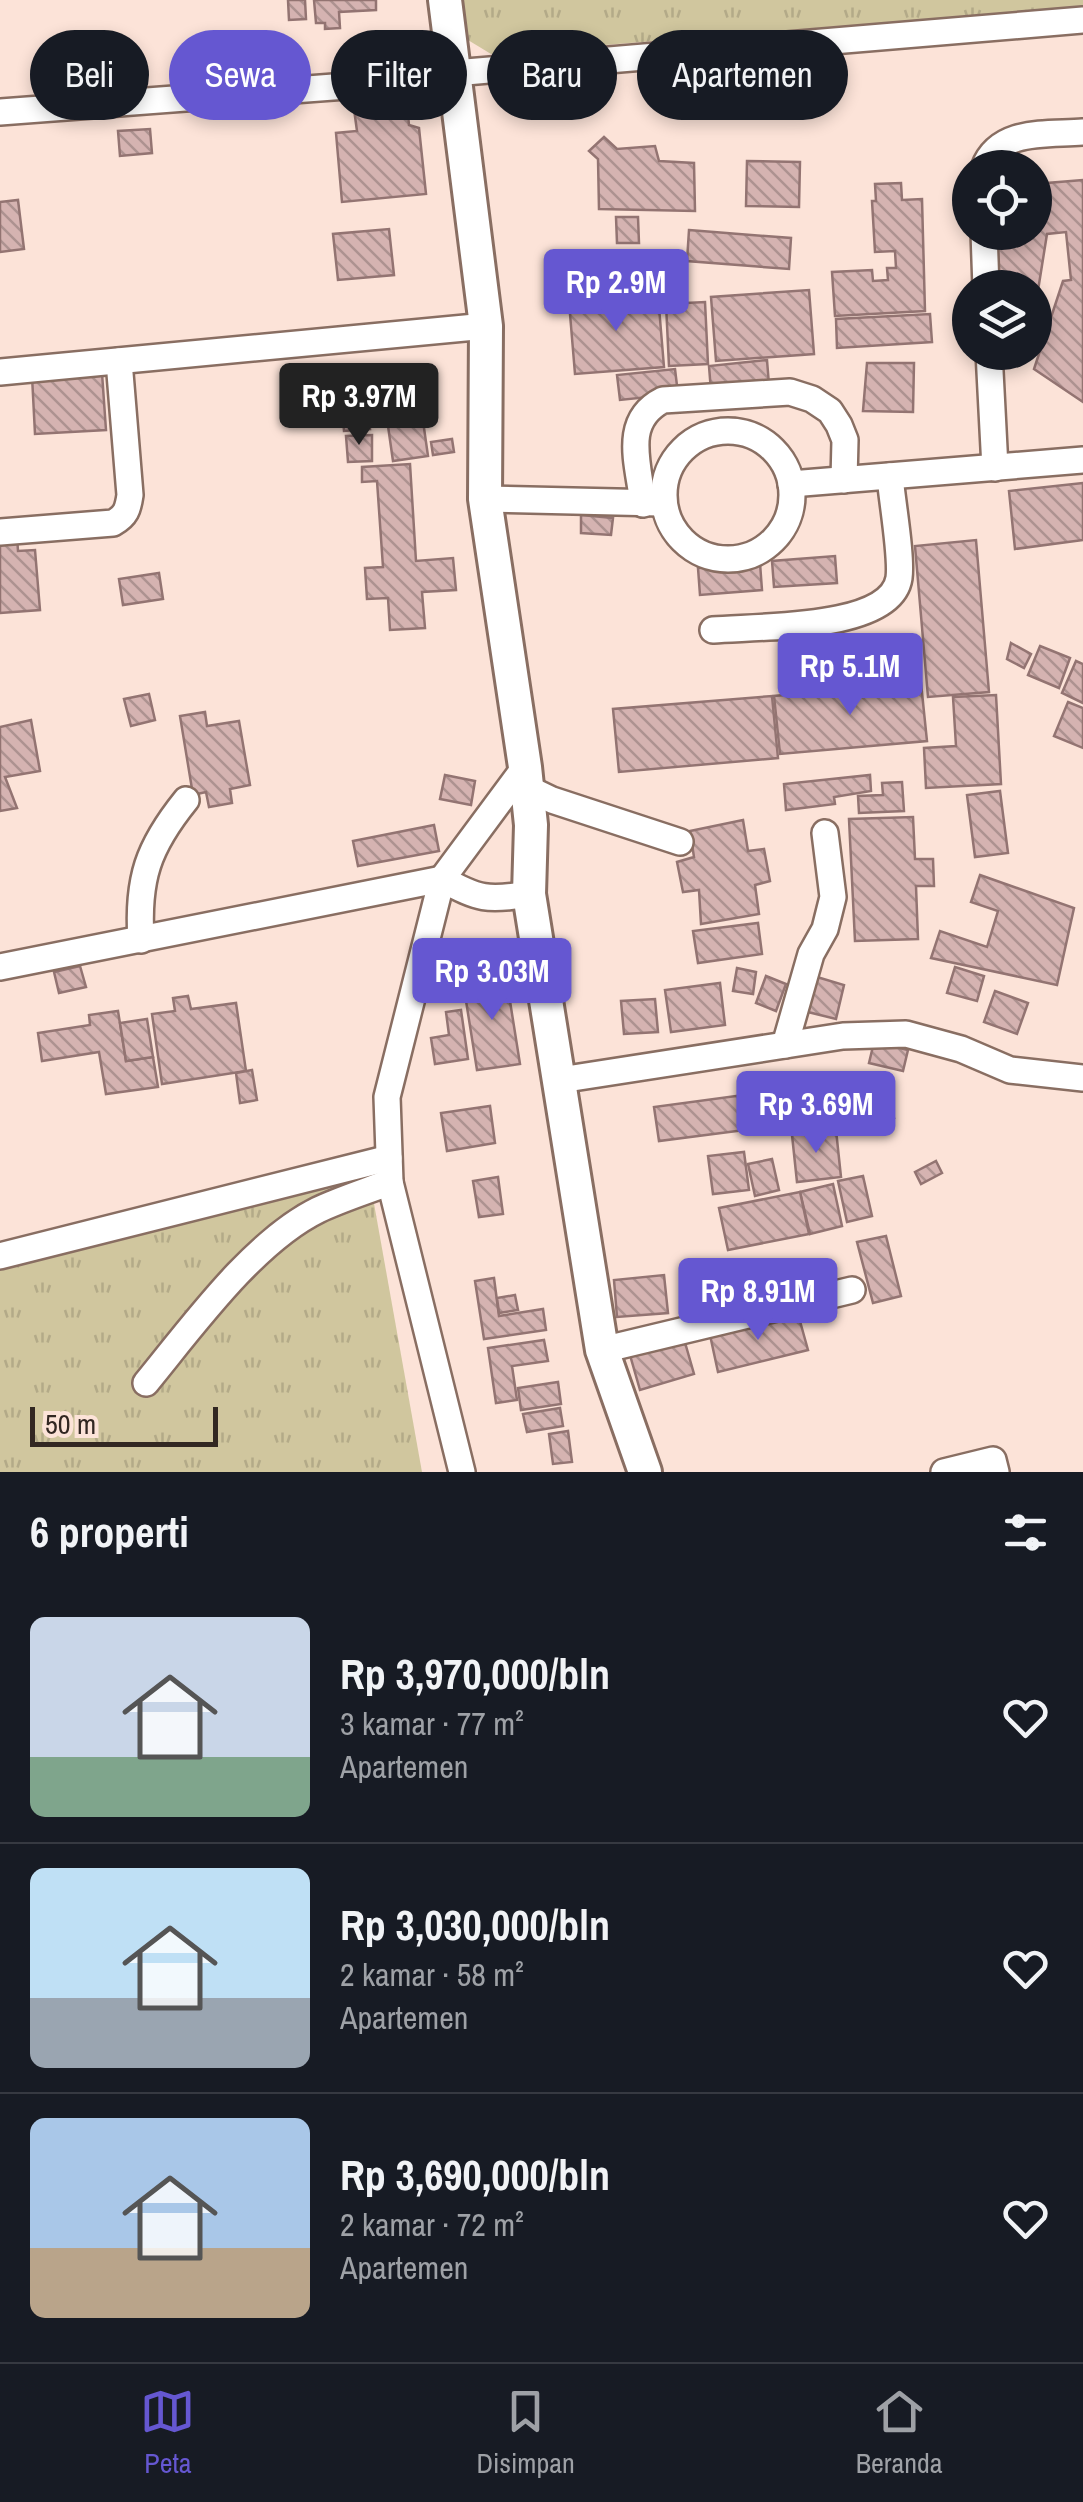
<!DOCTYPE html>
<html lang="id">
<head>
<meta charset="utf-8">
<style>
	:root { --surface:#171b24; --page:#242831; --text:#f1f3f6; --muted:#9ea1a6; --line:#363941; --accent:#6557d1 }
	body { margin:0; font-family:"Archivo Narrow",sans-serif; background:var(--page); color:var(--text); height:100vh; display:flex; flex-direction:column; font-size:38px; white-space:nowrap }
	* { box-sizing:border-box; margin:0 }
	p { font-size:32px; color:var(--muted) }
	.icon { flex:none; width:55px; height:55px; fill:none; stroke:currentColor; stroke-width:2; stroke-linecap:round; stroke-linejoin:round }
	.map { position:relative; height:1472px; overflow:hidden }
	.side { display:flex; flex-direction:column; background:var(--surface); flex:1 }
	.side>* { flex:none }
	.guide { position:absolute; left:30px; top:30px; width:1025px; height:90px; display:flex; gap:20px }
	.buttons { position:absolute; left:952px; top:150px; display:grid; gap:20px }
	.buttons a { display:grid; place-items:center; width:100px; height:100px; border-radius:50%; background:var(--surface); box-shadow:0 5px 15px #0003; font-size:50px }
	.scale { position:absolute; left:30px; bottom:25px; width:188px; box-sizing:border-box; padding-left:10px; border:5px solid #322722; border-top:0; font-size:28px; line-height:35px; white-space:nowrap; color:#322722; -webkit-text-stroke:8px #fce3d8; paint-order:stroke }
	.price { position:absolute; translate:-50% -85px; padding:0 22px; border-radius:10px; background:var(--accent); color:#fff; font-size:32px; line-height:65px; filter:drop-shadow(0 2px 5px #0008) }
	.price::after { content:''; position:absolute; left:50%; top:60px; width:30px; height:22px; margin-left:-15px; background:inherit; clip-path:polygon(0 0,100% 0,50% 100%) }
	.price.on { background:#222; color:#fff }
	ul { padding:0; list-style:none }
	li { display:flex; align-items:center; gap:30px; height:250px; padding:0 30px }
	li+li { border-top:2px solid var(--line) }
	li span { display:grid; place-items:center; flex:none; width:280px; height:200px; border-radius:15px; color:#555 }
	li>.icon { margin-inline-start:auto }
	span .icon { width:120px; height:120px; fill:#fffc; stroke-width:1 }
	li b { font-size:42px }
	h2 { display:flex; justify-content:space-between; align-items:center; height:120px; padding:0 30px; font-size:42px }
	.tag { padding:0 35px; border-radius:45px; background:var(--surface); box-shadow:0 5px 15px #0003; font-size:35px; line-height:90px }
	.tag.on { background:var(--accent); color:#fff }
	.menu { display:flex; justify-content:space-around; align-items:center; height:140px; border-top:2px solid var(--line); background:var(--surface); font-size:28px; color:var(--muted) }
	.menu a { display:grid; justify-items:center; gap:5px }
	.menu .on { color:var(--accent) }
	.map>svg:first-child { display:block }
</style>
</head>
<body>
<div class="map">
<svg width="1083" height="1472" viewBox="0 0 1083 1472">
	<defs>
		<pattern id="park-tufts" width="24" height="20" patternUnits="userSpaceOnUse" patternTransform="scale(2.5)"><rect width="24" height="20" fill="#d0c69e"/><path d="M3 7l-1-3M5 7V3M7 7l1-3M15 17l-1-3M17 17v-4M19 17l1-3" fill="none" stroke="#b3aa88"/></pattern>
		<pattern id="building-back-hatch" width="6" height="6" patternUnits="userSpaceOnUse" patternTransform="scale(2.5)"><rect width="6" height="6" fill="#d5b3b1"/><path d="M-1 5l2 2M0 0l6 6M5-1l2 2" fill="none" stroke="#ad9290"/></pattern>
	</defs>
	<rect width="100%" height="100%" fill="#fce3d8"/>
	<!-- park -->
	<g fill="url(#park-tufts)">
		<path d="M454,0H1083V7L491,54L463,37Z"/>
		<path d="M368,1170L422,1472H0V1262Z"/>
	</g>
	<!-- building -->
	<g fill="url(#building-back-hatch)" stroke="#937472" stroke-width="2.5">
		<path d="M288,0H305L306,19L289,20Z"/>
		<path d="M314,0H376V10L339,12L340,28L325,29V23H316Z"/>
		<path d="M407,104L409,125L419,128L426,194L342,202L336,133L357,131L354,109Z"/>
		<path d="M150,129L152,153L120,156L118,131Z"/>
		<path d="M604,137L617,149L655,146L659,161L694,163L695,211L599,209L598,159L589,151Z"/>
		<path d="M747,161L800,162L799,207L746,206Z"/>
		<path d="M1083,180V402L1034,369L1063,281L1071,280L1066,232L1047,234L1036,303L1035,288L989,287L1002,232H1035V184Z"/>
		<path d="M901,183L902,200L922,199L925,311L835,316L832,272L872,270L873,281L888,280L887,268H896L895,251L875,252L872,201H876L875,184Z"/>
		<path d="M18,200L24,249L0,252V202Z"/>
		<path d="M616,217H638L639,243H617Z"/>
		<path d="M389,229L394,275L338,280L333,234Z"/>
		<path d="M689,230L791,238L789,269L687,261Z"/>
		<path d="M582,256H605V280L583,281Z"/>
		<path d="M809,290L814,354L716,361L711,297Z"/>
		<path d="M658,295L664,367L575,374L569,302Z"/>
		<path d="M705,302L708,364L669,366L666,304Z"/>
		<path d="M930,314L932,342L837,348L836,319Z"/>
		<path d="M767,360L769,385L711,391L709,366Z"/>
		<path d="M867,363H914L913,412L863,411Z"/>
		<path d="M675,369L678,394L620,400L617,375Z"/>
		<path d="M102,373L106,430L35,434L32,376Z"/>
		<path d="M420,400L428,456L393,461L385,405Z"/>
		<path d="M367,403L370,429L344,431L342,405Z"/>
		<path d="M372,435V461L348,462L346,436Z"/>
		<path d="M452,439L454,452L433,455L431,442Z"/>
		<path d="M410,464L416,561L453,558L456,590L422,592L425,628L390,630L388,598L367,599L365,568L383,567L377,481L362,482V467Z"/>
		<path d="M1083,483V540L1015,549L1009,491Z"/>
		<path d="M581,515L613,518L611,535L581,533Z"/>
		<path d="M17,536L18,551L35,550L40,610L0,613V537Z"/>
		<path d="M976,540L989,692L928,697L915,546Z"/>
		<path d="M835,556L837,583L774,587L772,561Z"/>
		<path d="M760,563L762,590L700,595L698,568Z"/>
		<path d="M159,573L163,599L123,605L119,579Z"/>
		<path d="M835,624L839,657L811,660L807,628Z"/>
		<path d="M1011,643L1031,654L1024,668L1007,659Z"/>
		<path d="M1040,646L1070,658L1059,688L1028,675Z"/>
		<path d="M1076,661L1083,664V703L1062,693Z"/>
		<path d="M921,683L927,741L780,754L774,696Z"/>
		<path d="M149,694L155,720L131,726L124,699Z"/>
		<path d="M996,695L1001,784L926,788L924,748L956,746L953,697Z"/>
		<path d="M772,696L778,758L619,772L613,709Z"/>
		<path d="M1068,702L1083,708V748L1054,736Z"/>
		<path d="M205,712L207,726L239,721L250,785L230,789L232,803L209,807L206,792L193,795L180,716Z"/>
		<path d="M31,720L40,771L5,777L17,808L0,811V727Z"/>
		<path d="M445,775L475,781L471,805L440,799Z"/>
		<path d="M870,775L871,791L834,797L835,804L786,810L784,784Z"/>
		<path d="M902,782L904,811L859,813L858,796L883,795L882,783Z"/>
		<path d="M1000,791L1008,853L975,857L967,795Z"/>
		<path d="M913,817L915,859H933L934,886H916L918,939L855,941L849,819Z"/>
		<path d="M743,820L748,851L764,849L770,881L755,885L759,914L701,924L699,890L683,892L677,862L694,857L690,831Z"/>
		<path d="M434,825L439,851L358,866L353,841Z"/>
		<path d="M980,875L1074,908L1057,985L931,958L940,931L987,947L998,911L971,902Z"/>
		<path d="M758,923L762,954L698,963L693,931Z"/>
		<path d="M494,951L497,970L470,975L466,955Z"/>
		<path d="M80,966L86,987L59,993L54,972Z"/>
		<path d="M955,967L984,976L977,1001L947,993Z"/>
		<path d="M737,968L756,972L753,994L733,991Z"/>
		<path d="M506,976L520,1064L477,1070L463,982Z"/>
		<path d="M766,976L786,984L776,1011L756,1003Z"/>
		<path d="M817,977L844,985L836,1019L808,1012Z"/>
		<path d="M720,983L725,1025L671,1032L665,990Z"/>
		<path d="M995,991L1028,1003L1017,1034L984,1022Z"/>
		<path d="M188,996L191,1009L236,1003L246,1071L162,1084L152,1014L175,1011L173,998Z"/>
		<path d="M655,999L658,1032L624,1034L621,1001Z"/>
		<path d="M461,1010L468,1059L435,1064L431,1038L449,1035L446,1012Z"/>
		<path d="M118,1011L126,1061L153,1057L158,1087L106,1094L99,1052L42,1061L38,1033L90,1025L89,1015Z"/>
		<path d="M147,1019L153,1057L126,1061L120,1023Z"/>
		<path d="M874,1042L908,1050L903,1071L869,1063Z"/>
		<path d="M252,1070L257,1100L240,1103L236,1073Z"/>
		<path d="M877,1074L894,1118L874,1126L857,1083Z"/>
		<path d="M795,1088L800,1123L659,1141L654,1107Z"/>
		<path d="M490,1106L495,1143L447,1151L441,1113Z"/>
		<path d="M836,1130L841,1177L797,1182L792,1135Z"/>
		<path d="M744,1152L749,1190L713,1194L708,1156Z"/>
		<path d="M772,1159L779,1190L755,1196L748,1164Z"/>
		<path d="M936,1161L942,1173L921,1184L915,1172Z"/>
		<path d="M863,1176L872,1216L847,1222L838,1181Z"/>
		<path d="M498,1177L503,1214L479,1217L473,1181Z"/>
		<path d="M833,1184L842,1226L810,1234L800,1192Z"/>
		<path d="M800,1192L809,1234L728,1250L719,1208Z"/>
		<path d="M886,1236L901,1296L873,1303L857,1242Z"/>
		<path d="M664,1275L668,1313L617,1317L614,1280Z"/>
		<path d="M494,1278L499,1316L543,1309L546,1330L484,1339L475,1281Z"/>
		<path d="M515,1295L518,1310L499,1313L497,1298Z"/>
		<path d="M798,1314L808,1350L718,1372L710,1335Z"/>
		<path d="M684,1339L694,1374L640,1390L630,1355Z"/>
		<path d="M544,1340L548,1361L512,1366L517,1400L496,1403L488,1348Z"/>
		<path d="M558,1382L561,1404L521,1410L518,1388Z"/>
		<path d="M560,1408L563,1426L527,1432L523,1414Z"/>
		<path d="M568,1431L572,1462L553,1464L549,1434Z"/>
	</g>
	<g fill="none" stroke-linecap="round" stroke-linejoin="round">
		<!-- minor casing -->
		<g stroke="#896e62" stroke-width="30">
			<g id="minor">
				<path d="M0,112L373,84L454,73L1083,20"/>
				<path d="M984,168C999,128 1047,135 1083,132"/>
				<path d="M984,232L986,288"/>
				<path d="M989,352L995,468"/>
				<path d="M0,372L486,326"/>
				<circle cx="728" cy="495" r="64"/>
				<path d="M791,484L1083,460"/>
				<path d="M485,499L660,503"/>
				<path d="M643,504C639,465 621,421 663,400L790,392L812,399L830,411L839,425L845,440L844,480"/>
				<path d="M0,532L113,523C126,516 128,509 130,495L119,361"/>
				<path d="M713,630C754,626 891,631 899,578C902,556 892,501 890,476"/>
				<path d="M527,788L552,800L680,842"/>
				<path d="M141,940C137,879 148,847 186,800"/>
				<path d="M0,967L442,879C478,899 488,901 529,894"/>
				<path d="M785,1045L811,954L825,929L833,897L825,833"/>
				<path d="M560,1080L843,1036L906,1034L961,1049L1010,1070L1083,1078"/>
				<path d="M0,1256L389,1158"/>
				<path d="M602,1350L852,1290"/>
				<path d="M146,1383C192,1327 253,1242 318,1210C341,1199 367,1191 390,1182"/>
				<path d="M462,1472L390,1182L387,1097L442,879L525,767"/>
				<path d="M944,1472L993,1460L996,1472"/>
			</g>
		</g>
		<!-- major casing -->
		<g stroke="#896e62" stroke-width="38">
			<path id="major" d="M445,0L486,326L485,499L525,767L531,825L529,894L602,1350L645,1472"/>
		</g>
		<!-- minor -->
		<use href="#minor" stroke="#fff" stroke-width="25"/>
		<!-- major -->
		<use href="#major" stroke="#fff" stroke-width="32"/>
	</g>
</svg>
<div class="buttons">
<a><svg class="icon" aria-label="locate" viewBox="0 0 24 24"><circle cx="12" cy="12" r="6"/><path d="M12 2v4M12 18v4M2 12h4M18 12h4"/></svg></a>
<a><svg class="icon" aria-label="layers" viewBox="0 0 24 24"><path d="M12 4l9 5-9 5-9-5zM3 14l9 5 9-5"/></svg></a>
</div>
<div class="scale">50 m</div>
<b class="price" style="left:616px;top:334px">Rp 2.9M</b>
<b class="price on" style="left:359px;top:448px">Rp 3.97M</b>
<b class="price" style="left:850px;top:718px">Rp 5.1M</b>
<b class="price" style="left:492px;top:1023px">Rp 3.03M</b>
<b class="price" style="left:816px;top:1156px">Rp 3.69M</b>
<b class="price" style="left:758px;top:1343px">Rp 8.91M</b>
<div class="guide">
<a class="tag">Beli</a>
<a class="tag on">Sewa</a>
<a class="tag">Filter</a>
<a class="tag">Baru</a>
<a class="tag">Apartemen</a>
</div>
</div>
<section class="side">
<h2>6 properti<svg class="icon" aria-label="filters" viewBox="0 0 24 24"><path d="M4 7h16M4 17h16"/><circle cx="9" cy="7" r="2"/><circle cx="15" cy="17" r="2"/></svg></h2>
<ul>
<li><span style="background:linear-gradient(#c9d6e8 70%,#7fa58c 0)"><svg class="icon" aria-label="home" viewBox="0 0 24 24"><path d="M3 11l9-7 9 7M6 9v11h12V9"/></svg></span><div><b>Rp 3,970,000/bln</b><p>3 kamar · 77 m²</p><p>Apartemen</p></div><svg class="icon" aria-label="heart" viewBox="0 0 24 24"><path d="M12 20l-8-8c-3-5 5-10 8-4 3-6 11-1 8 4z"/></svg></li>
<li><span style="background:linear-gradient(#bfe0f5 65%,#9aa5b1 0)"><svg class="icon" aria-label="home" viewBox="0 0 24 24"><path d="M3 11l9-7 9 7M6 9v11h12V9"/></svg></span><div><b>Rp 3,030,000/bln</b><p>2 kamar · 58 m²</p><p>Apartemen</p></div><svg class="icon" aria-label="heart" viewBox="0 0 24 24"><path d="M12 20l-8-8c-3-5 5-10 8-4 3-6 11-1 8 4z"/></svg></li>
<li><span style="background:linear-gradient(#a9c7e8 65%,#b9a48a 0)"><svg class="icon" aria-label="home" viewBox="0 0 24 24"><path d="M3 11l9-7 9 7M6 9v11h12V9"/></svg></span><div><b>Rp 3,690,000/bln</b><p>2 kamar · 72 m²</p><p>Apartemen</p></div><svg class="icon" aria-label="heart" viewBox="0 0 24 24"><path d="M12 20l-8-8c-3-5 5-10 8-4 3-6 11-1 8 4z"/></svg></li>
</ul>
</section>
<nav class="menu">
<a class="on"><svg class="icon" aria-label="map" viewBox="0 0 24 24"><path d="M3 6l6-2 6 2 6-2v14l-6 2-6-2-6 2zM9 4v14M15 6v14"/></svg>Peta</a>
<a><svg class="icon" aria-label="saved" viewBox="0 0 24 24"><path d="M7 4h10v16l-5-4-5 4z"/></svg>Disimpan</a>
<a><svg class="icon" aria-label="home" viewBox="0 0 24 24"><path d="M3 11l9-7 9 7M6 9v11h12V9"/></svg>Beranda</a>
</nav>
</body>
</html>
